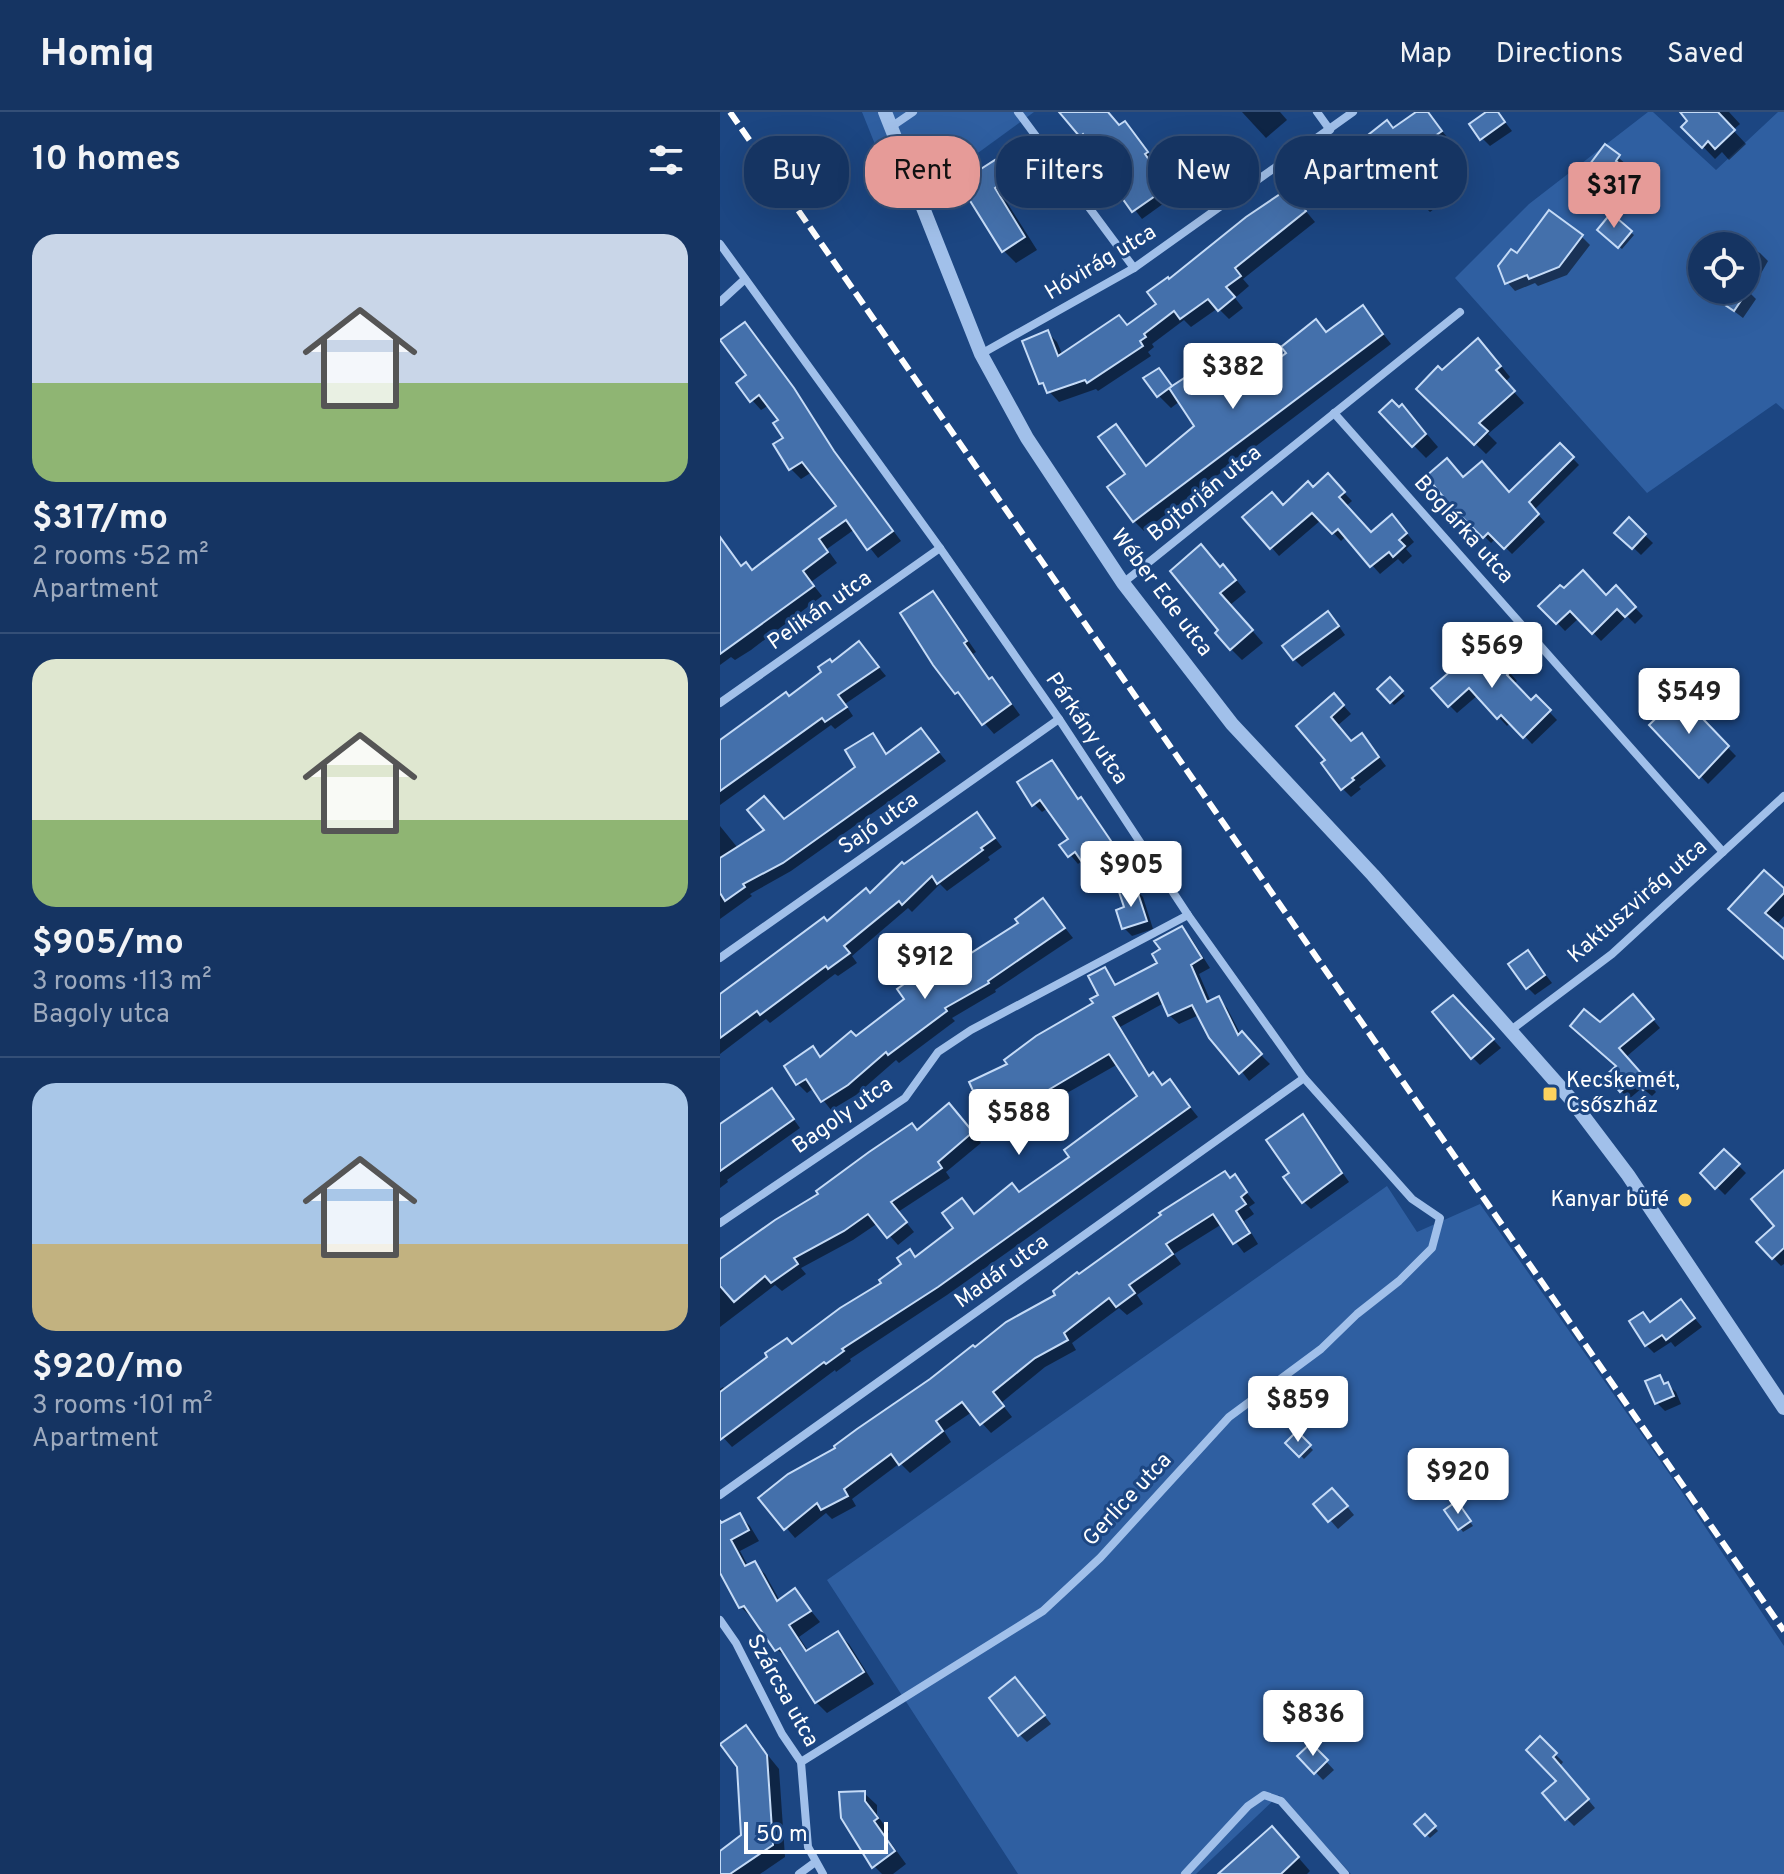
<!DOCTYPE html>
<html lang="en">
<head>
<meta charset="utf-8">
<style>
	:root { --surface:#153462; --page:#223f6b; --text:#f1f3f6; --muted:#9daabe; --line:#344f77; --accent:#e69b98 }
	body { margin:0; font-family:Overpass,sans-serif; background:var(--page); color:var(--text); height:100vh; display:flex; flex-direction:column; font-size:30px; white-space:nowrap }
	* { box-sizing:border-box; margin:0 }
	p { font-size:26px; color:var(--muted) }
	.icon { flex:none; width:44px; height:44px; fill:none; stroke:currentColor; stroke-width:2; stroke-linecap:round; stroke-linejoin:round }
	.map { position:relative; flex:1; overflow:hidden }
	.drawer { display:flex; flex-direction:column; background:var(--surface); width:720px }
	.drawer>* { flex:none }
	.banner { position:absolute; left:24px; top:24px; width:760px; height:72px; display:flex; gap:16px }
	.fabs { position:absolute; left:968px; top:120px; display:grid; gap:16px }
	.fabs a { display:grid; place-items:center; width:72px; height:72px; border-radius:50%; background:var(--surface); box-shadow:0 8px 32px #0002,0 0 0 2px var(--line); font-size:40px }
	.scale { position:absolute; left:24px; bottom:20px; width:144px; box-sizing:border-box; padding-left:8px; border:4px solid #fff; border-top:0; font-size:22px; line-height:28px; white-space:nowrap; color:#fff; -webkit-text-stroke:6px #1c4682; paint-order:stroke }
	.price { position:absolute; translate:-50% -68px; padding:0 18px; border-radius:8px; background:#fff; color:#222; font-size:26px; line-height:52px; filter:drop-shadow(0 2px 4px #0008) }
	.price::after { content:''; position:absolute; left:50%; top:48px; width:24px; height:18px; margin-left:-12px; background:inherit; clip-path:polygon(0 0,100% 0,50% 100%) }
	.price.active { background:var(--accent); color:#111 }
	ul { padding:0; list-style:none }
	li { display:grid; align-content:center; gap:16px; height:424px; padding:0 32px }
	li+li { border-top:2px solid var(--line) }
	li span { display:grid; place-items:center; height:248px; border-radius:24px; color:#555 }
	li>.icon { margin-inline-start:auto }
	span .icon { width:144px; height:144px; fill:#fffc; stroke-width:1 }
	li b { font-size:34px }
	h2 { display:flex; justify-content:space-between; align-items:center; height:96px; padding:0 32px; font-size:34px }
	.tag { padding:0 28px; border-radius:32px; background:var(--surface); box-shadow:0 8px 32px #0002,0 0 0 2px var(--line); font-size:28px; line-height:72px }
	.tag.active { background:var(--accent); color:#111 }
	header { display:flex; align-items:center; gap:48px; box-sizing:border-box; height:112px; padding:0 40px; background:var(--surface); border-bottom:2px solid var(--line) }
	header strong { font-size:38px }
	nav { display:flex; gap:44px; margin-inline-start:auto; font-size:28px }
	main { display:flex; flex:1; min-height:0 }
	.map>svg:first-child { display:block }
</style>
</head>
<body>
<header>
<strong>Homiq</strong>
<nav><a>Map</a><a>Directions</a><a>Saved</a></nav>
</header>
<main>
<section class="drawer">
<h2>10 homes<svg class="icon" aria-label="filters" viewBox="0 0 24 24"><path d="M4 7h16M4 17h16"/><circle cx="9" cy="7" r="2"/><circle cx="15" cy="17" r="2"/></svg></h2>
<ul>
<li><span style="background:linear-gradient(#c9d6e8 60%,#8fb573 0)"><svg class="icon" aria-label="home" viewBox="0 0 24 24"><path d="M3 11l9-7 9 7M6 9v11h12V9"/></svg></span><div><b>$317/mo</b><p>2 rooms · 52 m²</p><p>Apartment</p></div></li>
<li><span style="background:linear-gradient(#dfe7d0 65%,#8fb573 0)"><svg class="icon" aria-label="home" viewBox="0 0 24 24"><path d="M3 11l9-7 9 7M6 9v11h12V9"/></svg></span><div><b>$905/mo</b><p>3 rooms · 113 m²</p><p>Bagoly utca</p></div></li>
<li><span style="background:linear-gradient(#a9c7e8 65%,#c2b280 0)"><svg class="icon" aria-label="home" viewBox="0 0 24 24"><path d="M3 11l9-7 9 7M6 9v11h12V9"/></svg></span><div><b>$920/mo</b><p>3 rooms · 101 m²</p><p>Apartment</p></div></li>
</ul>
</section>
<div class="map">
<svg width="1064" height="1762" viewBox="0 0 1064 1762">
	<rect width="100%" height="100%" fill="#1c4682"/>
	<!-- green -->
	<g fill="#2f5fa1" fill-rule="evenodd">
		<path d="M142,0H314L181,97Z"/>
		<path d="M928,0H933L996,58L1058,0H1064V298L1056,291L927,381L735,166L809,92ZM982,134H1026V178H982Z"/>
		<path d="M667,1074L697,1120L760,1092L960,1377L1064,1534V1762H631L559,1683L476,1762H298L107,1468Z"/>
	</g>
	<!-- shadow -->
	<g fill="#0007">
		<path d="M345,0H387L400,15L405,11L434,49L431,51L454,84L422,107L398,76L402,73L371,30L370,32L362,24L343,2Z"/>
		<path d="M522,0H560L567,8L546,26Z"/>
		<path d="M699,0H706L733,32L706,52L730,85L710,100L698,88L674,18Z"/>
		<path d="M770,0H777L792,19L770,34L762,26Z"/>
		<path d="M971,0H1009L1020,12L1013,18L1026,32L1009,48L1002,40L995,47L964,15L970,9Z"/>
		<path d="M885,34L907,53L903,57L917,70L891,104L914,123L902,137L880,118L891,105L863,84Z"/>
		<path d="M275,51L288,63L299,80L286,89L317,138L296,151L283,138L242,72Z"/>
		<path d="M569,79L595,110L523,167L529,174L515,186L523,196L509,207L498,196L471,215L464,208L432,232L434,235L428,240L431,244L378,279L376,277L339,290L321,271L328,221L337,230L343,244L408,214L439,192L449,169Z"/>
		<path d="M862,125L870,133L847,163L818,174L815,171L795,179L787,170L797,144Z"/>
		<path d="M1015,127L1040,141L1048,149L1030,181L1036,187L1023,206L993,183L996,178H1026V134H1011Z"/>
		<path d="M643,196L671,232L424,419L414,409L407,362L396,314L428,355L477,314L460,289L451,296L438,283L439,258L454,275L468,265L478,275L496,263L513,284Z"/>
		<path d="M34,222L83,289L123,352L181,429L158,446L135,417L107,437L117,451L91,470L102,484L31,538L15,548L11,545L0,553V427L23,455L32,460L119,394L92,360L81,367L71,357L56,333L66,327L61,309L49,293L41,298L32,288L29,264Z"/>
		<path d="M769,239L790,265L785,270L804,291L768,322L777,331L766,342L699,277L722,260Z"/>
		<path d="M661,300L694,307L718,335L706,346Z"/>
		<path d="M840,333L859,353L814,398L825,410L792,442L776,426L771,431L748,408L743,367L789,383Z"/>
		<path d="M608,364L632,389L625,395L651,422L680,413L694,430L686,437L692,444L683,452L678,447L660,462L626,424L621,429L601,408L559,444L525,405L564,395L594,378Z"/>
		<path d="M909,408L933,431L921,443L897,420Z"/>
		<path d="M501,457L515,466L526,480L510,493L543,531L522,548L511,537L501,518L452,459Z"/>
		<path d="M896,476L923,504L915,512L907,504L881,529L859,506L845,519L821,494L887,486Z"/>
		<path d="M212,481L223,492L256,540L253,542L271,568L282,578L300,603L274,622L237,580Z"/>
		<path d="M616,510L625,523L582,555L574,547Z"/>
		<path d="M146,540L166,564L125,592L133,604L115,617L111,613L0,693V632L69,586L113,553Z"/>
		<path d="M772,540L797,569L793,572L811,591L816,586L837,608L812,632L791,610L787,614L758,583L737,601L729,593Z"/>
		<path d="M670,568L685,584L674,593L659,577Z"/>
		<path d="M960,586L1016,644L988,672L932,613Z"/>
		<path d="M622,592L631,602L617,614L632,631L649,632L666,654L639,675L641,677L631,685L623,677L608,649L579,614Z"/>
		<path d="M201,618L226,649L71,759L30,782L32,784L0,807V714L17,735L65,710L138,656L153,623L168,643Z"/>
		<path d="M332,650L360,688L369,696L398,738L372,757L363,748L358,752L342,733L350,727L328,696L322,700L314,692Z"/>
		<path d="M257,703L282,735L268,745L270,748L227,779L220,772L192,800L188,796L132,844L137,851L118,864L115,862L50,911L46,907L0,942V883L150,783L184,755Z"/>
		<path d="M415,777L423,785L433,817L412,824L404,816L406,796Z"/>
		<path d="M1064,779V804L1056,813L1064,820V846L1022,809Z"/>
		<path d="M323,788L353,826L275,878L276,880L232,906L235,909L179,951L176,948L136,983L111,998L94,976L87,981L78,972L93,937L102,946L136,926L187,888L230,836L242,828L254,841L301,812Z"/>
		<path d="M462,816L471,826L490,856L479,862L491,890L498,886L507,896L521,923L550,952L529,969L479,903L459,912L449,903L444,891L400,915L431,965L433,963L444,974L450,970L478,1005L227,1183L130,1247L131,1249L116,1260L115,1258L12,1335L0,1322V1277L3,1275L6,1278L164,1171L184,1152L189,1139L196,1146L236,1117L242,1089L255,1103L300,1082L352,1045L420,985L398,952L333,989L347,1009L337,1015L327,1006L286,1024H281L272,1015L290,953L375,892L381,883L384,858L398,874L440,852Z"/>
		<path d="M808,840L832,871L815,883L807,875Z"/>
		<path d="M741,893L781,936L760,953L752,945Z"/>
		<path d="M921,893L940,916L906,945L936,980L932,984L922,976L909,987L901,979L899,955L880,913Z"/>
		<path d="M59,987L80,1016L7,1068L8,1070L0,1076V1015Z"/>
		<path d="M238,1003L261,1031L226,1060L230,1066L178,1100L194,1120L178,1133L158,1111L133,1128L81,1156L86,1162L62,1179L55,1173L0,1215V1150L198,1020Z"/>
		<path d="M582,1004L629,1070L591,1097L583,1089L572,1061Z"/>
		<path d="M1004,1039L1026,1061L1005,1083L983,1061Z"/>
		<path d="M1064,1060V1152L1061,1154L1039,1131L1057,1114Z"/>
		<path d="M514,1065L535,1091L529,1095L534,1102L524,1109L538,1132L524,1141L502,1112L454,1142L461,1152L417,1183L423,1192L407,1203L399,1196L352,1231L356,1238L325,1255L281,1291L292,1305L271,1321L252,1300L224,1319L231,1330L190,1361L180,1351L132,1387L136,1394L112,1407L106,1401L75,1426L41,1386L118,1336L255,1238Z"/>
		<path d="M961,1190L982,1215L955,1235L951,1230L934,1241L926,1233L923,1203L932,1211Z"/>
		<path d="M939,1265L956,1280L961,1292L945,1299L937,1291L928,1270Z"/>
		<path d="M577,1322L593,1338L584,1347L568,1331Z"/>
		<path d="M620,1386L634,1403L618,1417L596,1392Z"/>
		<path d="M740,1395L753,1414L743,1420L727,1398Z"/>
		<path d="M19,1403L30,1414L39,1429L20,1439L28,1454L34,1451L45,1462L60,1489L75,1479L100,1510L79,1525L89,1540L118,1521L129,1532L154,1572L107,1601L96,1590L70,1547L57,1538L34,1505L32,1506L21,1495L0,1461V1414Z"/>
		<path d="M303,1576L331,1612L307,1630L299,1622Z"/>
		<path d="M26,1616L59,1657L65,1745L40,1762H0V1741L23,1724Z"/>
		<path d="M820,1627L843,1650L840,1654L875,1696L854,1714L846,1706L839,1669Z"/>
		<path d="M591,1633L614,1658L603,1668L580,1644Z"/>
		<path d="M144,1681L157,1693V1703L169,1720L165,1723L186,1752L173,1762H162L154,1754L123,1706Z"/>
		<path d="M705,1705L718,1719L710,1726L697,1713Z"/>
		<path d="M564,1729L590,1759L587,1762H508Z"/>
	</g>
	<!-- building -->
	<g fill="#4470ab" stroke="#c5dbf7" stroke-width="2">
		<path d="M339,0H388L399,13L405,9L428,40L425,42L448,75L412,100L395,76L400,73L363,22L360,25Z"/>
		<path d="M696,0H708L722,19L694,39L719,72L696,89L648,23L667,8L673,16Z"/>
		<path d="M766,0H778L785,10L760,28L749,12Z"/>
		<path d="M960,0H998L1015,18L995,37L988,29L982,36L961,15L967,9Z"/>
		<path d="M885,32L900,43L896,49L910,60L882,98L852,76Z"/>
		<path d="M275,48L287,67L275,76L305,125L282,140L239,71Z"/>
		<path d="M569,76L586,99L515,156L521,164L506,175L515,185L498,199L488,187L460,207L454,199L424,222L426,225L420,229L423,234L367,271L365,268L327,281L323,271L319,272L302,229L328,218L338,244L399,203L407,213L436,192L427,180L448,165L449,167L526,105Z"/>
		<path d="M829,98L863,123L839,155L809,167L807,163L785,172L778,154L791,137L797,141Z"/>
		<path d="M891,101L912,119L898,136L877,118Z"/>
		<path d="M983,178H1028L1014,199Z"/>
		<path d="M643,193L663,222L413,410L387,375L405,362L378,325L396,312L426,354L474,314L449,276L469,263L476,274L497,261L511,283L566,241L561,235L596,207L606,220Z"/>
		<path d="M25,210L74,276L114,339L173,419L147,438L126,408L99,427L108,440L83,459L94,474L0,542V425L21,454L26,450L32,458L116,394L82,350L69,358L53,332L63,326L53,311L58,308L39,283L30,290L16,271L26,263L0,228Z"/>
		<path d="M758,226L781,254L776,258L795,279L759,311L768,319L754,333L696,277L718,254L722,258Z"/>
		<path d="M439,256L452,274L437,285L423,266Z"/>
		<path d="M672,288L679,295L682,292L706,322L692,335L659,300Z"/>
		<path d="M840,331L854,345L809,390L819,402L784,437L768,421L763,426L740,403L739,404L706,364L727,346L743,365L762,349L789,380Z"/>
		<path d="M608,361L625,380L619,385L651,420L672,402L687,421L679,428L685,434L673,445L669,440L650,455L618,417L612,422L592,401L550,437L522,405L552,380L563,393L588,369L593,375Z"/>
		<path d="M909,405L926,422L912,437L894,421Z"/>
		<path d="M481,432L500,455L503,452L516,468L500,481L533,518L510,538L495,521L498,518L450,459Z"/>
		<path d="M863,458L886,483L896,473L916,495L905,505L897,497L872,522L850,499L836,512L818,494L840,473L844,476Z"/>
		<path d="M213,479L247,529L244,531L269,567L272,565L291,592L262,613L238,580L235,582L213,553L180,501Z"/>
		<path d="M608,499L619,514L573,548L562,534Z"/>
		<path d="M139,529L159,555L118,583L127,595L105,610L102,606L0,679V628L66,580L69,584L101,560L98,555L110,547L112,550Z"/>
		<path d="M764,530L790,560L787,563L811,588L816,583L831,598L803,626L781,603L777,607L749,576L728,595L711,576Z"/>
		<path d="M670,565L683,579L670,591L657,577Z"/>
		<path d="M614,581L624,593L611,605L631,629L642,621L659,645L632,666L634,668L621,678L601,651L605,648L576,614Z"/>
		<path d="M960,583L1009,634L979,666L929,613Z"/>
		<path d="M201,616L219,640L63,751L23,772L25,775L5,789L0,781V746L44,718L27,698L44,684L64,707L135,655L125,638L153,621L166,642Z"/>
		<path d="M332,648L358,687L361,685L391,729L362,750L355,740L348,745L339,733L348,727L320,688L312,694L297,670Z"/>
		<path d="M257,700L275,726L261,736L263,738L217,772L212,764L182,793L179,789L124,834L130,841L108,857L106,854L40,903L37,899L0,926V882L104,805L107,809L146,776L150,781L182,750L184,752Z"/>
		<path d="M1044,758L1064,776V781L1045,801L1064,817V847L1008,797Z"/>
		<path d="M416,775L427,809L402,817L396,798L404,795L399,780Z"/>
		<path d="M323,786L345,816L268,869L269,871L225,896L227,899L168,943L166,940L128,973L101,990L86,967L76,973L64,954L93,934L100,945L131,919L136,924L184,887L177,877L217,849L212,840L227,830L230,834L243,826L251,841L298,811L295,807Z"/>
		<path d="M462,814L482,846L471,853L487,890L499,884L518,923L522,919L542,942L519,962L489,926L472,893L448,904L438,881L393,905L429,964L433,960L442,973L450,967L470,995L218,1175L122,1237L124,1239L106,1252L104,1250L0,1328V1280L47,1245L45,1241L67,1226L72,1232L120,1196L161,1171L159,1168L181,1152L177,1146L190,1137L195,1145L233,1116L222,1101L242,1086L254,1102L292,1071L299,1080L349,1045L344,1038L417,984L389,942L325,980L339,999L326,1007L319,996L271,1018L249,970L287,952L284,948L316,924L373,891L370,887L378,883L368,864L385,855L395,873L437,851L432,842L440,837L434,829Z"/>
		<path d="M808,838L825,863L806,877L788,852Z"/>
		<path d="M913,882L934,907L899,936L930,971L923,978L913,969L900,980L886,963L896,954L850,914L864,897L880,910Z"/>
		<path d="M733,883L774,927L751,947L712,900Z"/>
		<path d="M52,976L74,1007L0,1059V1012Z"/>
		<path d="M229,991L253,1020L218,1050L222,1056L171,1090L187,1110L167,1126L148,1102L124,1119L74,1146L78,1152L51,1171L45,1164L14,1190L0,1174V1147L55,1108L98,1082L96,1079L149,1040L192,1011L197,1018Z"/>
		<path d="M583,1002L622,1061L582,1091L563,1065L569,1061L546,1028Z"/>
		<path d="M1004,1037L1020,1052L995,1077L980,1061Z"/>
		<path d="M1064,1058V1136L1052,1147L1036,1130L1054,1114L1031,1087Z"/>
		<path d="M505,1059L510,1066L515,1062L527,1080L521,1085L526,1092L516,1099L530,1121L513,1132L493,1102L446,1132L453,1142L409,1173L415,1181L396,1195L389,1186L344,1221L348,1228L315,1246L273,1280L284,1294L260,1313L242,1290L216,1309L223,1319L179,1353L171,1342L124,1377L128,1384L101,1398L97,1391L64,1418L38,1386L68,1362L115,1336L114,1334L137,1317L210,1267L253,1233L255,1235L286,1210L335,1183L333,1179L357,1160L359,1162L441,1103L439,1101Z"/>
		<path d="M961,1187L975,1206L946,1228L942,1223L925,1234L909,1209L923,1200L930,1210Z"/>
		<path d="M940,1263L944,1272L948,1270L954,1284L935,1292L925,1269Z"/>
		<path d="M577,1319L591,1333L579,1345L565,1331Z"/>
		<path d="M612,1376L628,1394L608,1410L593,1392Z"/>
		<path d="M737,1389L751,1409L738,1418L724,1398Z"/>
		<path d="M20,1401L29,1418L11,1428L25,1454L35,1449L57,1489L75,1476L91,1499L69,1513L86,1539L118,1519L144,1560L95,1591L60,1536L55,1539L24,1494L19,1496L0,1461V1408L1,1411Z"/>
		<path d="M295,1565L325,1603L298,1624L269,1586Z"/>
		<path d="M26,1613L47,1643L53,1733L10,1762H0V1739L21,1723L17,1655L0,1632Z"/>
		<path d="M820,1624L837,1641L833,1645L869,1687L845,1708L822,1681L836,1669L806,1638Z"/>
		<path d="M591,1631L608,1648L594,1662L577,1644Z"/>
		<path d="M145,1679V1689L158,1706L154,1709L175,1739L152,1756L121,1706L119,1680Z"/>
		<path d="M705,1702L716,1714L705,1724L694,1712Z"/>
		<path d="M552,1714L579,1745L561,1762H498Z"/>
	</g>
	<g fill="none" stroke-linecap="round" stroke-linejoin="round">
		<!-- minor -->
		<g stroke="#a1c0ea" stroke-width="8">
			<path d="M298,0L414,156"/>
			<path d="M597,0L610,18"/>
			<path d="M171,15L193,0"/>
			<path d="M0,132L220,436L339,607L468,803L584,966L692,1087L720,1106L712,1136L679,1169L637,1202L601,1237L509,1305L380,1446L323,1499L81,1650"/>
			<path d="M0,190L25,167"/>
			<path d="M261,242L414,156L633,0"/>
			<path d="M614,301L1003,740"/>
			<path d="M403,471L740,200"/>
			<path d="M0,591L220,436"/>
			<path d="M0,846L339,607"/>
			<path d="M791,918L892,842L1064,684"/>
			<path d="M0,1111L185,986L218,940L251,918L468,803"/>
			<path d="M0,1383L584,966"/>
			<path d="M0,1508L16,1531L62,1622L81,1650L88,1735L103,1762"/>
			<path d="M79,1762L94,1751"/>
			<path d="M465,1762L528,1694L544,1683L561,1689L625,1762"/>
		</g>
		<!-- tertiary -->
		<path stroke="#a1c0ea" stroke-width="14" d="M165,0L261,242L307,326L403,471L512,612L653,763L849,985L908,1063L1064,1296"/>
		<!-- rail -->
		<path stroke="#fff" stroke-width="6" stroke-dasharray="14 6" stroke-linecap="butt" d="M10,0L1064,1519"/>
	</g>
	<!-- markers -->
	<g fill="#fbd15e" stroke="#1c4682" stroke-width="3">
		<rect x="822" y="974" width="16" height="16" rx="4"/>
		<circle cx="965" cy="1088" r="8"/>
	</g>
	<g text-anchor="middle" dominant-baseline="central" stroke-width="6" stroke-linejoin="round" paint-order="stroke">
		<!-- street labels -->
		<g font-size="22" fill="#fff" stroke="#1c4682">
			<text transform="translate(381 151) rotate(-31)">Hóvirág utca</text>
			<text transform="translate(485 382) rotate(-39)">Bojtorján utca</text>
			<text transform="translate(743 418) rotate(48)">Boglárka utca</text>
			<text transform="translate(441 481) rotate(53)">Wéber Ede utca</text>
			<text transform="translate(100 499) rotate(-35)">Pelikán utca</text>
			<text transform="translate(366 617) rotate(56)">Párkány utca</text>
			<text transform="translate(159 712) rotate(-35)">Sajó utca</text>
			<text transform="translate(918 790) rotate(-41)">Kaktuszvirág utca</text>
			<text transform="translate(123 1004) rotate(-35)">Bagoly utca</text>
			<text transform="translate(282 1160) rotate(-36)">Madár utca</text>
			<text transform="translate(408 1388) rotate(-47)">Gerlice utca</text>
			<text transform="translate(62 1579) rotate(61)">Szárcsa utca</text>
		</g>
		<!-- poi labels -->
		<g font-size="22" fill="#fff" stroke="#1c4682" text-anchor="start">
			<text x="846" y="969">Kecskemét,<tspan x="846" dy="25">Csőszház</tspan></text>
			<text x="949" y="1088" text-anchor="end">Kanyar büfé</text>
		</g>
	</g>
</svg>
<div class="fabs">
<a><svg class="icon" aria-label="locate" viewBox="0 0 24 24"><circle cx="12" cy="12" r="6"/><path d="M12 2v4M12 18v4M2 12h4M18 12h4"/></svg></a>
</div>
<div class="scale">50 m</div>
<b class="price active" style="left:894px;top:118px">$317</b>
<b class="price" style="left:513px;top:299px">$382</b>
<b class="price" style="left:772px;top:578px">$569</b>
<b class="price" style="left:969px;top:624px">$549</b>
<b class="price" style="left:411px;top:797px">$905</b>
<b class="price" style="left:205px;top:889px">$912</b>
<b class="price" style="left:299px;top:1045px">$588</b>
<b class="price" style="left:578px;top:1332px">$859</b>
<b class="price" style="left:738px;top:1404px">$920</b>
<b class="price" style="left:593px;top:1646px">$836</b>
<div class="banner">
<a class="tag">Buy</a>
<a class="tag active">Rent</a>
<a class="tag">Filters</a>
<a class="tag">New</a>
<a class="tag">Apartment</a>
</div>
</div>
</main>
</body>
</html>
